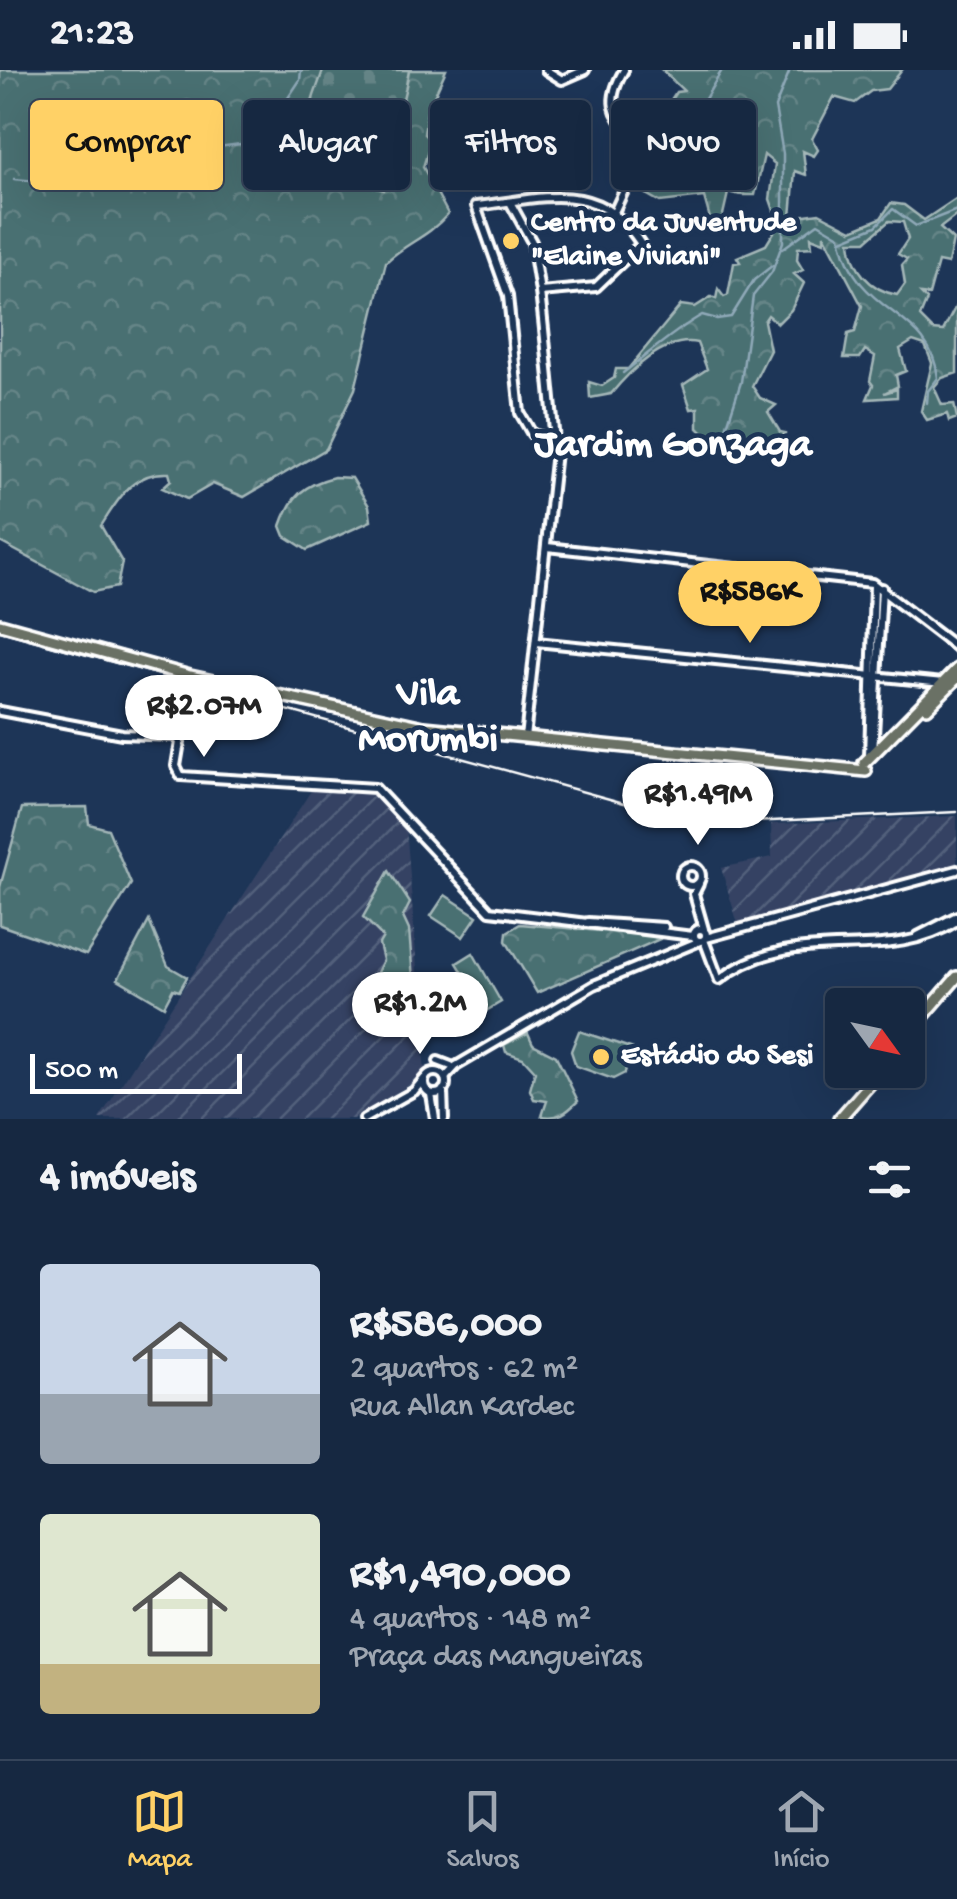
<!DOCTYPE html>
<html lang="pt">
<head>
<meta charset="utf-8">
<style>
	:root { --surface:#162841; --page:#23344c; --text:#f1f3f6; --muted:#9ea6b1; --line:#35445a; --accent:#ffd166 }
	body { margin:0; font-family:"Gochi Hand",sans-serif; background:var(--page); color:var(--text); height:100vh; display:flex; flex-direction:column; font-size:38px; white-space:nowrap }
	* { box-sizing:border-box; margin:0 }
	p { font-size:32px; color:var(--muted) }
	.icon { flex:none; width:55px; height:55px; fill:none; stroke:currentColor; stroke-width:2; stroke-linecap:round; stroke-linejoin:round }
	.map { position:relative; height:1049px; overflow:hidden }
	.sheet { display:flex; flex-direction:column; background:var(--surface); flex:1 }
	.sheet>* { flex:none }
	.banner { position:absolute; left:30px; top:30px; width:898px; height:90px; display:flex; gap:20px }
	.needle { width:65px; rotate:123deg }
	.controls { position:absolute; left:825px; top:918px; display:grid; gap:20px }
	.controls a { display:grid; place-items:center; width:100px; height:100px; border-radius:10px; background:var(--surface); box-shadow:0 10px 40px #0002,0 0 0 2px var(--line); font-size:50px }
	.scale { position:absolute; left:30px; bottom:25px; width:212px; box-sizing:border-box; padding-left:10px; border:5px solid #fff; border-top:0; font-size:28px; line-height:35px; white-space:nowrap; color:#fff; -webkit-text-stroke:8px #1d3557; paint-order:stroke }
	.price { position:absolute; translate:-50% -85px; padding:0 22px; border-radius:35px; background:#fff; color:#222; font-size:32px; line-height:65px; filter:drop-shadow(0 2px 5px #0008) }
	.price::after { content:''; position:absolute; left:50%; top:60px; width:30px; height:22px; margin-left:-15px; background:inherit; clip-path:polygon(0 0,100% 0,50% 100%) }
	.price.current { background:var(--accent); color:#111 }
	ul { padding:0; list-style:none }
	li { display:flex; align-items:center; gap:30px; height:250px; padding:0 40px }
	li span { display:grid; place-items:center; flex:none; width:280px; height:200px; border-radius:10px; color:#555 }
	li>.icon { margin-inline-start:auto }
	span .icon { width:120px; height:120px; fill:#fffc; stroke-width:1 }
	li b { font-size:42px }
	h2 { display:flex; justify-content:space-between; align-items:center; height:120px; padding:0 40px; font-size:42px }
	.chip { padding:0 35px; border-radius:10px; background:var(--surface); box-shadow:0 10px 40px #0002,0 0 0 2px var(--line); font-size:35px; line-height:90px }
	.chip.current { background:var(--accent); color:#111 }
	.status { display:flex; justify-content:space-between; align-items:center; height:70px; padding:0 50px; background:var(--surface); direction:ltr }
	.status svg { height:28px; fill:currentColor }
	.menu { display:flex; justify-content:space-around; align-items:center; height:140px; border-top:2px solid var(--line); background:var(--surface); font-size:28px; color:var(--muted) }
	.menu a { display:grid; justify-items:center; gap:5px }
	.menu .current { color:var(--accent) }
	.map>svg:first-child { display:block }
</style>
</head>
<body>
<div class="status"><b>21:23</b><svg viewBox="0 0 49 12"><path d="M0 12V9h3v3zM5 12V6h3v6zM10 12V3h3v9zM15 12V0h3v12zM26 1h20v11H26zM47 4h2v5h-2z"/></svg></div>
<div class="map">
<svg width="957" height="1049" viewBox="0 0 957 1049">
	<defs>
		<pattern id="industrial-furrows" width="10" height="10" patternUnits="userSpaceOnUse" patternTransform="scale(2.5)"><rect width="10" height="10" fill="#344364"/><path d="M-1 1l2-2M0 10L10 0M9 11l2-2" fill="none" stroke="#525f7b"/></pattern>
		<pattern id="forest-crowns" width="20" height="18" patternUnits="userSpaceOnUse" patternTransform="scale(2.5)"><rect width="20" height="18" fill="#4a6f72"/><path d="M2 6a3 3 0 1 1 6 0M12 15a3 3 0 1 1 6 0" fill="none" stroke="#658587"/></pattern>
		<pattern id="cemetery-stones" width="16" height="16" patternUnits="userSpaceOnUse" patternTransform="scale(2.5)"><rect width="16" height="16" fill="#4a6f72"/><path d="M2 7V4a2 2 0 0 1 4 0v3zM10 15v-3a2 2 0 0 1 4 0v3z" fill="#658587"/></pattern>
		<pattern id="park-tufts" width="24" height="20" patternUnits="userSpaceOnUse" patternTransform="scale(2.5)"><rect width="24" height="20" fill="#4a6f72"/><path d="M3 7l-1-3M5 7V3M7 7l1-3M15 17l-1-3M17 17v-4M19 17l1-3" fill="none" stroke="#658587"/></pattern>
	</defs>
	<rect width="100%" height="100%" fill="#1d3557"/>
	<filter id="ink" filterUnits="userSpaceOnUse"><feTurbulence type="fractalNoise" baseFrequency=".01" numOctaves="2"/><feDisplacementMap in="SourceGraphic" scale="20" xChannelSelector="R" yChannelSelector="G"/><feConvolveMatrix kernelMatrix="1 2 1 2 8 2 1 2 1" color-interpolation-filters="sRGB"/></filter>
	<g filter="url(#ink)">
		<!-- industrial -->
		<g fill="url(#industrial-furrows)">
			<path d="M314,716L375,724L406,754L425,1005L354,1049H99Z"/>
			<path d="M957,746V793L738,854L721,798L772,787L771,754Z"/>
		</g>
		<!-- forest -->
		<g fill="url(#forest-crowns)" stroke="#a4b7b8" stroke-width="2.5" fill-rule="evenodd">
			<path d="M0,0H446L427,42L424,64L431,71L423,97L448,144C427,168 407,172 386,192L355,319L326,379L244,427L213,414L187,429L162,418L171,410L169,403C133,401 119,428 101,456L122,492L117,517L93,522L0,472Z"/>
			<path d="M662,0H902L887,19L871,21L855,33L834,27L812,69L818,80L814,86L803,81L806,105L795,101L791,147L819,143L852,160L881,148L891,133L904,135L924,150L957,128V145L940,158L953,170L948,194L938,192L929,225L921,224L927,230L920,247L933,260L943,261L957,234V303L942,308L934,317L942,335L954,334L957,348L949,351L947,344L927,350L921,341L932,293L925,275L913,271L900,279L906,301L896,305L898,316L884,323L897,319V327L867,329L873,315L870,311L875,286L865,280L860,288H844L848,264L855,262L862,236L824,164V172L811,167L812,177L798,178L797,190L803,200L794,204L804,213L791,240L778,253L768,245L764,251L770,280L752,316L760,328L776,335L768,342L780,362L785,363L772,382L745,369L730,380L718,378L698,358V338L691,339L683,315L707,299L697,273C664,266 628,303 611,324L590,328L589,312L602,316L614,308L616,299H628L681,235L695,237L711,227L716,229L718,219L724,227L728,225L734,193L740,192L737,187L766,175L774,162L777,149L770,129L775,94L764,85L755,125C732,126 726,122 708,111C693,103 673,107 657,109L658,120L646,124L636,115L635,107L659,75L656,53L676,22L684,21ZM889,151L903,152L908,169L898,184L907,189L902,195L905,214L897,225C870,220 852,199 850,171H866Z"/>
			<path d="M334,407L352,408L369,436L371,451L307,480L285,466L281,456C291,426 303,415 334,407Z"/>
			<path d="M87,737L89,754L108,759L131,814L86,885L0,855V817L22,738Z"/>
			<path d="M389,801L410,833L403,847L409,860L416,946L401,954L373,911L383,890L379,874L383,867L363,847Z"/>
			<path d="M149,851L168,896L187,907L179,921L173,919L164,936L118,909Z"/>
			<path d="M520,854L660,866V869L537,923L506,871L507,862Z"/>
			<path d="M528,963L533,974L556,986L578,1031C566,1043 559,1049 542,1046L547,1031L534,1029L530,1020L535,1001L523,988L506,982L504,975Z"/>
		</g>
		<!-- cemetery -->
		<path fill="url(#cemetery-stones)" stroke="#a4b7b8" stroke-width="2.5" d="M323,0H409C403,40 386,80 384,120C354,113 306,84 309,46C310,32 319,14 323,0Z"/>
		<!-- park -->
		<path fill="url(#park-tufts)" stroke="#a4b7b8" stroke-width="2.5" d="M684,106L709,112L728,123L720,158L713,159L704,127L660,132L646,124L658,120L656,109Z"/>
		<!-- garden -->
		<g fill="#4a6f72" stroke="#a4b7b8" stroke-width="2.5">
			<path d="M758,515L797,518L795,546L756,541Z"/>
			<path d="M445,825L477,846L463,867L431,846Z"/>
			<path d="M473,883L501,932L474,948L451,908L462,901L457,893Z"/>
			<path d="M579,961L637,980L629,982L625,1003L613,1009L576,996L571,981Z"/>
		</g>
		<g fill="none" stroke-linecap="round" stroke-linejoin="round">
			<!-- stream -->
			<g stroke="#8fa9b8" stroke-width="2.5">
				<path d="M661,91L667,67L698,41L722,0"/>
				<path d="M14,109L36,111L55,104L120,109L147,101L166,84L248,73L276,46L300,10L301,0"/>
				<path d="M842,170L876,156L893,139L916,156L957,140"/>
				<path d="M782,179L818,153L840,166C855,248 931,238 938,308L928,321L927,333"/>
				<path d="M623,303C651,282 672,262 702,245L717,249L731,247L754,210L773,195"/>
				<path d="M720,377L741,312L753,226L772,202L783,172V84L775,37L790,0"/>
			</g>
			<!-- tertiary casing -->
			<g stroke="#fff" stroke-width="14">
				<g id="tertiary">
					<path d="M510,132L532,172L540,222"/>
					<path d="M536,572L943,613"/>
					<path d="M0,641L122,664L175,666L180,672L176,696L181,706L375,718L490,841L693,866"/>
					<path d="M873,683L882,518"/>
					<path d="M869,687L874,515"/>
					<circle cx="691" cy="806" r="10"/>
					<path d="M699,814L694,824L704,859"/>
					<path d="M588,852L664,857"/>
					<circle cx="700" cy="865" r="6"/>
					<path d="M918,866L957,846"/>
					<path d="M706,868L957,800"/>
					<path d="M704,870L719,910C795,850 883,899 957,851"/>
					<path d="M438,991L451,996"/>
					<path d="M445,1008L456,996L594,915L700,871"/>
				</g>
			</g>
			<!-- secondary casing -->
			<g stroke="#fff" stroke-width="14">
				<g id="secondary">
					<path d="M546,0L562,10L585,0"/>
					<path d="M615,140L643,80C625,49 598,44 624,0"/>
					<path d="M547,477L872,513L957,578"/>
					<path d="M525,668L556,382C551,329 546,275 540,222L596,217L641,174C598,107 542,129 476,136L508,226L520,343L532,364L555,370"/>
					<circle cx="435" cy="1013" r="11"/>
					<path d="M443,1020L444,1049"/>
					<path d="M431,1024L435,1049"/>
					<path d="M364,1049L414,1021L424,1009"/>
				</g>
			</g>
			<!-- primary casing -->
			<g stroke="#fff" stroke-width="16">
				<g id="primary">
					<path d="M0,554L190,606L424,657L866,701"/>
					<path d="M927,638L957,608"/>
					<path d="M864,693L957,599"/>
					<path d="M908,964L957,907"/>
					<path d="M839,1049L882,1000"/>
				</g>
			</g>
			<!-- tertiary -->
			<use href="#tertiary" stroke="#1d3557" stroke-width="6"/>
			<!-- secondary -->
			<use href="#secondary" stroke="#1d3557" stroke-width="6"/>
			<!-- primary -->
			<use href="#primary" stroke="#6b7165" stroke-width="9"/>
			<!-- rail -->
			<path stroke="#fff" stroke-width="2.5" d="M0,561L675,747L730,753L957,742"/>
		</g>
	</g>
	<!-- markers -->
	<g fill="#ffd166" stroke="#1d3557" stroke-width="4">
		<circle cx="511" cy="171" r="10"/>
		<circle cx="601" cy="987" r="10"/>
	</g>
	<g text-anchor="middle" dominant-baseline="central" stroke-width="9" stroke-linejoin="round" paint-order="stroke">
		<!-- poi labels -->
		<g font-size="30" font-weight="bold" fill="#fff" stroke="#1d3557" text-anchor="start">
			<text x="531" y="154">Centro da Juventude<tspan x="531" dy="34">"Elaine Viviani"</tspan></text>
			<text x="621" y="987">Estádio do Sesi</text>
		</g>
		<!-- district labels -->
		<g font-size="40" font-weight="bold" fill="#fff" stroke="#1d3557">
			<text x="673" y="376">Jardim Gonzaga</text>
			<text x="428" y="625">Vila<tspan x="428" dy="46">Morumbi</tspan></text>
		</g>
	</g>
</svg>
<div class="controls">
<a><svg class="needle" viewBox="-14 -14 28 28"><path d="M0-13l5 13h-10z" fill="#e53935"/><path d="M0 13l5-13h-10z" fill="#9ea6b1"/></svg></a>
</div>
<div class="scale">500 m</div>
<b class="price current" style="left:750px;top:576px">R$586K</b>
<b class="price" style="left:204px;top:690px">R$2.07M</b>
<b class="price" style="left:698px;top:778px">R$1.49M</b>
<b class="price" style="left:420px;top:987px">R$1.2M</b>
<div class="banner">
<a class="chip current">Comprar</a>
<a class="chip">Alugar</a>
<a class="chip">Filtros</a>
<a class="chip">Novo</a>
</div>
</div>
<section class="sheet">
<h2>4 imóveis<svg class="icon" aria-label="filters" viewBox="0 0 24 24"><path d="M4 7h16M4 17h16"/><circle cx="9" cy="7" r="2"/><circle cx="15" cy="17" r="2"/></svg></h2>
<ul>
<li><span style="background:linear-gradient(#c9d6e8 65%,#9aa5b1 0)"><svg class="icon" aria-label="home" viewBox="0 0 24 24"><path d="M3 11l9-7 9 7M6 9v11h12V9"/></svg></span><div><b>R$586,000</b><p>2 quartos · 62 m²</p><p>Rua Allan Kardec</p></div></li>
<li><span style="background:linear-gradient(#dfe7d0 75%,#c2b280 0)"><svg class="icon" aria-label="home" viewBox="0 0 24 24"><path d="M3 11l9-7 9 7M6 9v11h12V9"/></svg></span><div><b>R$1,490,000</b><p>4 quartos · 148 m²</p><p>Praça das Mangueiras</p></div></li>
</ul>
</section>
<nav class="menu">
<a class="current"><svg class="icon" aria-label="map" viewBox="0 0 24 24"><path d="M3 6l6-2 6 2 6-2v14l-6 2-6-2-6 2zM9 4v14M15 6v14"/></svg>Mapa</a>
<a><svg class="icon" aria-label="saved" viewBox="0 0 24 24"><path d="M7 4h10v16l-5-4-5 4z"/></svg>Salvos</a>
<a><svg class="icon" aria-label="home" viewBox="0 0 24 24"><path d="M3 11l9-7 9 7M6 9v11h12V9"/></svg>Início</a>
</nav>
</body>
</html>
